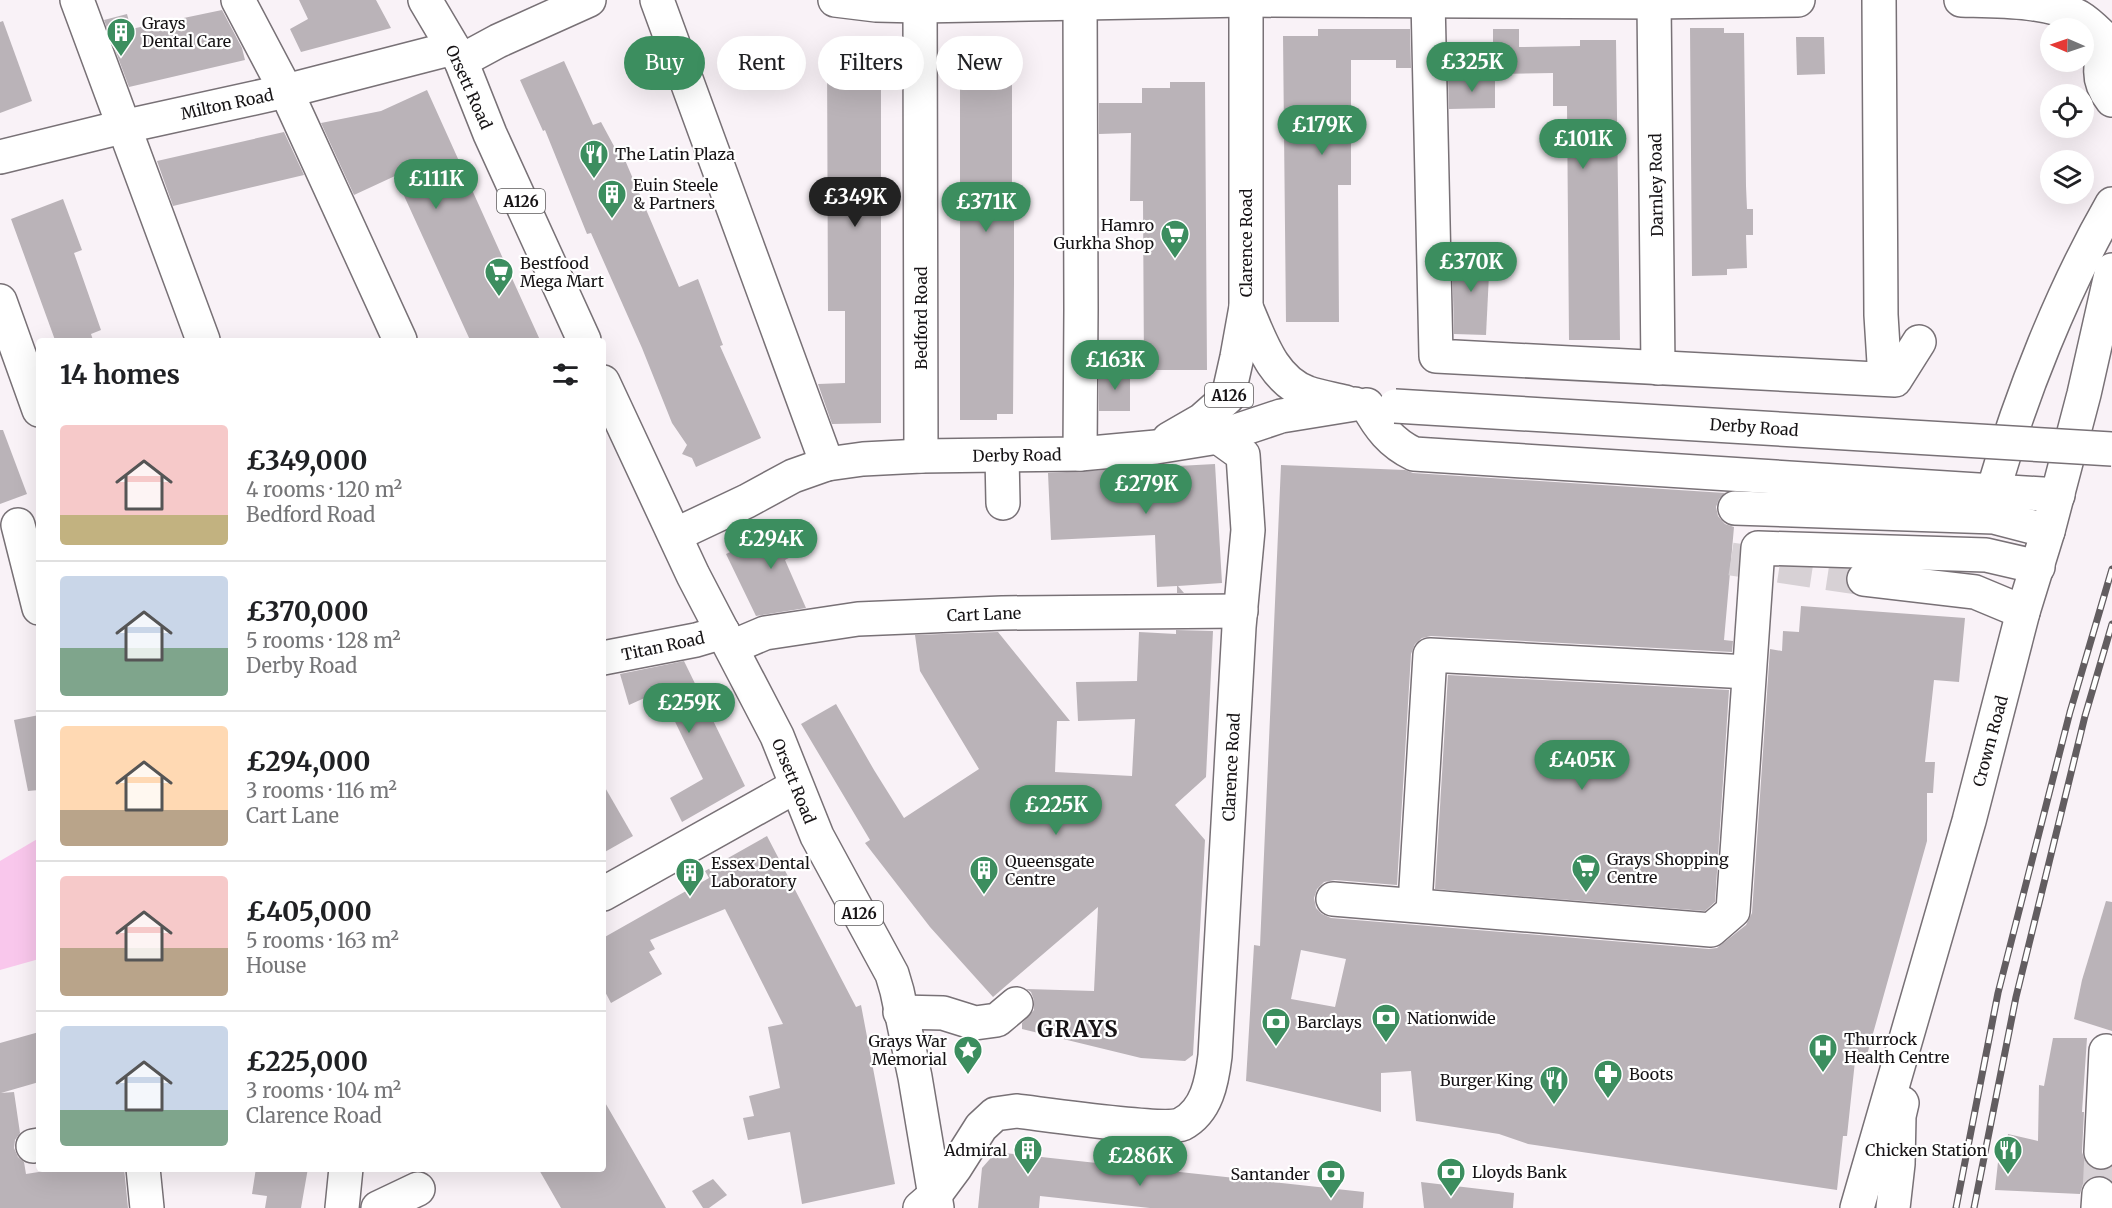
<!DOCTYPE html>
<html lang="en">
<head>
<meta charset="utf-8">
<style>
	:root { --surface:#fff; --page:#f6f6f6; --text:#202124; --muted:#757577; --line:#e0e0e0; --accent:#3c8e5f }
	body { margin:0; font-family:Merriweather,serif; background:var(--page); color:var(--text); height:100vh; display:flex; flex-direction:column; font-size:22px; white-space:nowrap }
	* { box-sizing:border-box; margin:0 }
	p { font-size:20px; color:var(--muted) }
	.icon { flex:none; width:33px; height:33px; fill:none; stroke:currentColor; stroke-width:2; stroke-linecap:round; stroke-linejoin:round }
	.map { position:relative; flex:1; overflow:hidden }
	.panel { position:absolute; left:36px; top:338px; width:570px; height:834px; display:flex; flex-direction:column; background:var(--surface); border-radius:6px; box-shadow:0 6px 24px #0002 }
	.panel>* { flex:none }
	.guide { position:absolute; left:624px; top:36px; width:570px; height:54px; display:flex; gap:12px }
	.needle { width:39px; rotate:272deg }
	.controls { position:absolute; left:2040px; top:18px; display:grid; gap:12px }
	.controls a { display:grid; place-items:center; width:54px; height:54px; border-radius:50%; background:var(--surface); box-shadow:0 6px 24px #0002; font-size:30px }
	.price { position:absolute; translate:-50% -51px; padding:0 14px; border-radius:21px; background:var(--accent); color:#fff; font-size:20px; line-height:39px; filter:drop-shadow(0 2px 3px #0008) }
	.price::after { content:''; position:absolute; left:50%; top:36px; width:18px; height:14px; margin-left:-9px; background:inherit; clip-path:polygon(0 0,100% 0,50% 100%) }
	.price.selected { background:#222; color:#fff }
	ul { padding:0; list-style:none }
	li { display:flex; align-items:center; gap:18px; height:150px; padding:0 24px }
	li+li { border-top:2px solid var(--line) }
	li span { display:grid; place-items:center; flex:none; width:168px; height:120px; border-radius:6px; color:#555 }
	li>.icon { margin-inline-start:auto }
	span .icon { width:72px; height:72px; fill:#fffc; stroke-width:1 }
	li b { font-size:26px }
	h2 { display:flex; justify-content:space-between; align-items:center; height:72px; padding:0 24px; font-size:26px }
	.pill { padding:0 21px; border-radius:27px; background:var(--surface); box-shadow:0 6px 24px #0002; font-size:21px; line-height:54px }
	.pill.selected { background:var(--accent); color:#fff }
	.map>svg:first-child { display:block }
</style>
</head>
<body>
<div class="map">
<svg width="2112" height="1208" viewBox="0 0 2112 1208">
	<rect width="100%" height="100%" fill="#f9f2f7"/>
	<!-- green -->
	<path fill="#f9c7ec" d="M39,838V959L0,970V861Z"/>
	<!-- building -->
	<g fill="#bab3b8" fill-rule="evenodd">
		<path d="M299,0H376L391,28L301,52L290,29L308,19Z"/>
		<path d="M222,10L242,48L245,60L129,87L104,20L127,14L131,29Z"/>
		<path d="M3,21L32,101L0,113V22Z"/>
		<path d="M1690,28H1724V33H1744L1746,186L1747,209H1753V235H1746L1747,268L1727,269V275L1692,276Z"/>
		<path d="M1318,29H1410L1411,68H1396V60H1351V185H1338L1339,322H1286L1283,36H1318Z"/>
		<path d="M1493,29H1519V47L1580,46V40H1616L1620,340H1569L1567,106H1553V73L1493,74Z"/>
		<path d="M1796,37H1824L1825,74L1797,75Z"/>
		<path d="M881,44V423L832,424L818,384L845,383V311H828L827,53H844V45Z"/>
		<path d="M960,46H1012V212H1014V283L1013,414H997V420H960Z"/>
		<path d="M564,61L593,125L601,122L622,161L625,160L679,287L698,279L723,345L720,346L761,438L696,467L692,458L682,454L687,445L672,423L642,348L591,233L587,234L545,130L543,131L520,80Z"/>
		<path d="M1448,77H1495V108L1449,109Z"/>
		<path d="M1170,82H1205L1207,370H1144L1143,201H1130L1131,133L1099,134V103H1142V88H1170Z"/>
		<path d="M427,90L505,263L540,340H470L395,176L354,195L321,123L381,111Z"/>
		<path d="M284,132L304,175L173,206L157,161Z"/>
		<path d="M63,199L82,250L74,253L101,330L91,334L93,340H55L11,219Z"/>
		<path d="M1452,253L1490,254L1486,335L1454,334Z"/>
		<path d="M1130,370V411H1099V371Z"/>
		<path d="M0,430H3L27,494L0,504Z"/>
		<path d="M1215,464L1222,583L1178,586L1184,593H1177V586L1157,587L1155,535L1051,540L1048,473Z"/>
		<path d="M1281,465L1405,470L1413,473L1725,493L1719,499L1716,507L1718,516L1725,524L1734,527L1724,640L1733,641L1732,652L1431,636L1422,638L1415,644L1411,654L1397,885L1335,880L1324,882L1317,889L1314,898L1316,908L1322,914L1331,918L1709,949L1717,948L1746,925L1752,913L1770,649L1782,651L1783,631L1799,632L1801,606L1965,618L1959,682L1934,680L1925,762H1935L1933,793H1927V841L1865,1062L1855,1061L1847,1136H1843L1837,1190L1528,1144L1499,1134L1416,1121L1411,1071L1381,1073V1112L1246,1081L1254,945L1260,946ZM1301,950L1346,959L1335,1007L1291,999Z"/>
		<path d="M801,519L810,547L785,560L806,608L756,616L726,554Z"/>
		<path d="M1176,630L1213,631L1206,777L1175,805L1205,840L1193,1055L1185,1061L1141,1058L1022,1029V1023L1034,1010V1000L1031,992L1026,989L1094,991L1098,907L993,997L930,927L865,843L870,840L801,724L836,704L874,770L904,818L979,769L920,671L915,635L998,632L1070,721H1057L1055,772L1132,776L1135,719L1078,721L1076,682L1137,681L1139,632L1176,634Z"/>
		<path d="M684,661L745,786L682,822L670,798L703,779L660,691L629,705L620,674Z"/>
		<path d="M1448,675L1729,690L1715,902L1705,911L1435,889Z"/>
		<path d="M39,715V790L28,791L14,720Z"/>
		<path d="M603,784L633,836L603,853Z"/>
		<path d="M767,836L856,1007L861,1005L895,1184L802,1204L790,1132L748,1140L743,1118L754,1116L749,1096L780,1088L768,1027L783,1024L725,909L650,940L655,949L649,952L662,974L611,1003L603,988V938L709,878L705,871Z"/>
		<path d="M2106,901L2112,902V1031L2074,1019L2082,980Z"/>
		<path d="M39,1032V1082L1,1093L14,1092L20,1133L15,1140L14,1148L18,1157L24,1162L26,1174L64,1168H124L128,1208H0V1043Z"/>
		<path d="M2053,1038H2087L2082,1112H2084L2082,1152L2085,1161L2091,1168L2101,1171L2112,1167V1181L2101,1175L2091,1177L2083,1184L2080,1194L1995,1190L1998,1162H2004L2008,1134L2038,1141L2039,1085L2044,1086Z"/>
		<path d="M603,1099L666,1208H561L538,1168H603Z"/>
		<path d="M996,1152L1364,1192L1363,1208H1150L1040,1196L1039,1208H978L982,1168Z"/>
		<path d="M256,1168H308L301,1208H265L267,1196L252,1194Z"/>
		<path d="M713,1179L727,1195L709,1208H703L692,1191Z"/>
		<path d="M1421,1182L1514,1193L1513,1208H1424Z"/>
	</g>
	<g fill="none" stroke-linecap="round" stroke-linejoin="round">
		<!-- minor-tunnel -->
		<g stroke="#d7d1d5" stroke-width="33" stroke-dasharray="33 16" stroke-linecap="butt">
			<path d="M1731,559L1864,579"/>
			<path d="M2099,1194L2101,1152"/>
		</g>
		<!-- minor casing -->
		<g stroke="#787176" stroke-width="36">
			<g id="minor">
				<path d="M77,0L203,340"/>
				<path d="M238,0L286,91L400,340"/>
				<path d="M657,0L827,464"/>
				<path d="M920,0L921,456"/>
				<path d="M1080,0L1081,309L1080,454"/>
				<path d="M1246,0L1654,2L1798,0"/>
				<path d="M1428,0L1436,356L1895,380L1919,342"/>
				<path d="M1879,0L1881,315L1885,379"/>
				<path d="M1961,0C1997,1 2047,0 2079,17C2091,24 2101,36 2111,45"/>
				<path d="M1654,2L1658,368"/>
				<path d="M2112,44C2097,62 2097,81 2112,100"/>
				<path d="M0,157L122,127L286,91L453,48"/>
				<path d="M0,301L39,410"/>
				<path d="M1367,405C1379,427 1391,443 1414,454L2058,495"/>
				<path d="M1002,456L1003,503"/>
				<path d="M1993,491C2021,395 2062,291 2112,204"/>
				<path d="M1735,508L1994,517L2048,531"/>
				<path d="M18,525L39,608"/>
				<path d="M1864,579L1975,592L2023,612"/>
				<path d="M732,647L765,633L858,619L1002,613L1241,611"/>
				<path d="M603,658L696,640L723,632"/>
				<path d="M603,894L796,786"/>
				<path d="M1333,899L1711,930L1733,911L1758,548L1986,555L2038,567"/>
				<path d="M1415,904L1430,655L1748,672"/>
				<path d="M900,1012L943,1013L975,1023L997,1020L1016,1004"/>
				<path d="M33,1146L39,1145"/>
				<path d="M2101,1152L2106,1051"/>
				<path d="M143,1168L147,1208"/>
				<path d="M342,1208L346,1168"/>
				<path d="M378,1208L418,1189"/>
				<path d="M920,1208L935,1195L955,1168L981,1127L995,1114L1016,1111C1043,1114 1165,1132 1182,1124C1207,1111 1212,1081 1215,1056L1239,627L1248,530L1243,455L1218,437"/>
				<path d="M1857,1208L1969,821L2023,612L2048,531L2084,394L2112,270"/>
				<path d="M1893,1208L1898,1164L1899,1116L1902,1103"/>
				<path d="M2098,1208L2099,1194"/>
			</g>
		</g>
		<!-- major casing -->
		<g stroke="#787176" stroke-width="36">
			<g id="major">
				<path d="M425,0L461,61L490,134L584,340"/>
				<path d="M835,0L876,5L919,6L1246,0"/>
				<path d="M461,61L498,41L589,0"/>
				<path d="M1246,307C1260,339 1272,380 1308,393C1320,397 1333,399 1345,402"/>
				<path d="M603,382L693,575L777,736L817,836L892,974L897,991L915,1077L937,1208"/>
				<path d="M1169,439L1202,420L1228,397L1237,357L1246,307V0"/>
				<path d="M675,535L747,501L793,476L827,464L863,459L921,456L1080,454L1156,447L1218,437L1281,416L1355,404"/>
			</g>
		</g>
		<!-- minor -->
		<use href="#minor" stroke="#fff" stroke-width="33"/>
		<!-- major -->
		<use href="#major" stroke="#fff" stroke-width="33"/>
		<!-- rail casing -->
		<g stroke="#625d60" stroke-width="7">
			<g id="rail">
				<path d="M1956,1208L1998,993L2070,712L2112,569"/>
				<path d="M1974,1208L2016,997L2085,716L2112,624"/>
			</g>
		</g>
		<!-- rail -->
		<use href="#rail" stroke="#fff" stroke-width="4.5" stroke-dasharray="14" stroke-linecap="butt"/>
		<!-- major-bridge casing -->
		<g stroke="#787176" stroke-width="36" stroke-linecap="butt">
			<path id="major-bridge" d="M1395,406L2112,449"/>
		</g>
		<!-- major-bridge -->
		<use href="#major-bridge" stroke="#fff" stroke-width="33"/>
	</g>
	<!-- icons -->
	<defs>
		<g id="building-pin" transform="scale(1.5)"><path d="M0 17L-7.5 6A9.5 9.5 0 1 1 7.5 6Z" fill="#3c8e5f" stroke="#fff"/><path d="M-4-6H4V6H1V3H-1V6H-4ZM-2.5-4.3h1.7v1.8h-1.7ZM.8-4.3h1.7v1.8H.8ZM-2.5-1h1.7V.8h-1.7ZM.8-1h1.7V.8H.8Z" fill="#fff"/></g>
		<g id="restaurant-pin" transform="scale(1.5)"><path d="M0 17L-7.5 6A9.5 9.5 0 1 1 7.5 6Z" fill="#3c8e5f" stroke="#fff"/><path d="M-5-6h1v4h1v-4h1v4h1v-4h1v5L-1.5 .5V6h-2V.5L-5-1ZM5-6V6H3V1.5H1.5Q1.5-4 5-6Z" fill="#fff"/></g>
		<g id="supermarket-pin" transform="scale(1.5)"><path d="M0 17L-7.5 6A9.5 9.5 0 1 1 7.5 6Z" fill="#3c8e5f" stroke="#fff"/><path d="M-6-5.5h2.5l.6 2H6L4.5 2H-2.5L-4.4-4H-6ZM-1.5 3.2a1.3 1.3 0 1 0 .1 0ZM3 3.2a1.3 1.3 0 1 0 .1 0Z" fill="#fff"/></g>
		<g id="bank-pin" transform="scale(1.5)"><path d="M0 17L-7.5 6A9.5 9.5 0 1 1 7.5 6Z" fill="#3c8e5f" stroke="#fff"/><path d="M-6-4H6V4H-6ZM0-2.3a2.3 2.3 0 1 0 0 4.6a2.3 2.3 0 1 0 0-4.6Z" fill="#fff"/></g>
		<g id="hospital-pin" transform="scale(1.5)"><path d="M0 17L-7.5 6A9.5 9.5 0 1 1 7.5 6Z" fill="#3c8e5f" stroke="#fff"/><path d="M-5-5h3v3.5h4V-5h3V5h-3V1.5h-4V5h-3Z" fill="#fff"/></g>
		<g id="sight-pin" transform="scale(1.5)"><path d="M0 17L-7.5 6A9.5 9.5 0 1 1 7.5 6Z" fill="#3c8e5f" stroke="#fff"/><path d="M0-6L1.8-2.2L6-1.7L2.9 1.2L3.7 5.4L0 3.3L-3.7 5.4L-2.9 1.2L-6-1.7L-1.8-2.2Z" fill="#fff"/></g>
		<g id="pharmacy-pin" transform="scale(1.5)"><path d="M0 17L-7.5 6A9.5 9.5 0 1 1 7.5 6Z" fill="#3c8e5f" stroke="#fff"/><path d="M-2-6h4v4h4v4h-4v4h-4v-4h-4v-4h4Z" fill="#fff"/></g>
	</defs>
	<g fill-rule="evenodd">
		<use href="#building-pin" x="121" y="32"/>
		<use href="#restaurant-pin" x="594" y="154"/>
		<use href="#building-pin" x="612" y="194"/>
		<use href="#supermarket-pin" x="1175" y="234"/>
		<use href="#supermarket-pin" x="499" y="272"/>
		<use href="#supermarket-pin" x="1586" y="868"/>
		<use href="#building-pin" x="984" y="870"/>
		<use href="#building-pin" x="690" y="872"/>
		<use href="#bank-pin" x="1386" y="1018"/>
		<use href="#bank-pin" x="1276" y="1022"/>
		<use href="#hospital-pin" x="1823" y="1048"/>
		<use href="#sight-pin" x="968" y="1050"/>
		<use href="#pharmacy-pin" x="1608" y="1074"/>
		<use href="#restaurant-pin" x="1554" y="1080"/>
		<use href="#building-pin" x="1028" y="1150"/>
		<use href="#restaurant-pin" x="2008" y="1150"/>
		<use href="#bank-pin" x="1451" y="1172"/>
		<use href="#bank-pin" x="1331" y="1174"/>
	</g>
	<g text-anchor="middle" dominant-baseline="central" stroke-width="4.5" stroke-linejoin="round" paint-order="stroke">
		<!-- shield labels -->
		<g fill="#fff" stroke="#5c5a5b" stroke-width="1.5">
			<rect x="497" y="189" width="48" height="24" rx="4.5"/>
			<rect x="1205" y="383" width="48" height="24" rx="4.5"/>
			<rect x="835" y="901" width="48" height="24" rx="4.5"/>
		</g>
		<g font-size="15" font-weight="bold" fill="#161315">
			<text x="521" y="201">A126</text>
			<text x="1229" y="395">A126</text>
			<text x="859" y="913">A126</text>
		</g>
		<!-- poi labels -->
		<g font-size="16" fill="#161315" stroke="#fff" text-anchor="start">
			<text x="142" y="23">Grays<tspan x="142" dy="18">Dental Care</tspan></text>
			<text x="615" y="154">The Latin Plaza</text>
			<text x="633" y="185">Euin Steele<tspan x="633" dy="18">&amp; Partners</tspan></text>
			<text x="1154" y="225" text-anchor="end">Hamro<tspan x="1154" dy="18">Gurkha Shop</tspan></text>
			<text x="520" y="263">Bestfood<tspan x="520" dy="18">Mega Mart</tspan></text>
			<text x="1607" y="859">Grays Shopping<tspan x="1607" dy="18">Centre</tspan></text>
			<text x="1005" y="861">Queensgate<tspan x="1005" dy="18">Centre</tspan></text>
			<text x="711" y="863">Essex Dental<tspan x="711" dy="18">Laboratory</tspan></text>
			<text x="1407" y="1018">Nationwide</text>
			<text x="1297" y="1022">Barclays</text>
			<text x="1844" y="1039">Thurrock<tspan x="1844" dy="18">Health Centre</tspan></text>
			<text x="947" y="1041" text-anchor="end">Grays War<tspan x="947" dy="18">Memorial</tspan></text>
			<text x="1629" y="1074">Boots</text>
			<text x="1533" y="1080" text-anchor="end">Burger King</text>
			<text x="1007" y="1150" text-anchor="end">Admiral</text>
			<text x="1987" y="1150" text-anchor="end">Chicken Station</text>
			<text x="1472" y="1172">Lloyds Bank</text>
			<text x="1310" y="1174" text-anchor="end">Santander</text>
		</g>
		<!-- street labels -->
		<g font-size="16" fill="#161315" stroke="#fff">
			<text transform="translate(469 87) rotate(66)">Orsett Road</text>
			<text transform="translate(227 104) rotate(-12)">Milton Road</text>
			<text transform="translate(1656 185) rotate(-91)">Darnley Road</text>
			<text transform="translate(1246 243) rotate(-90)">Clarence Road</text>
			<text transform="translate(921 318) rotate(-90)">Bedford Road</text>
			<text transform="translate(1754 427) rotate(4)">Derby Road</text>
			<text transform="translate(1017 455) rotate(-1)">Derby Road</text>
			<text transform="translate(984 614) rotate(-2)">Cart Lane</text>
			<text transform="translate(663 646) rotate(-12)">Titan Road</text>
			<text transform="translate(1990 741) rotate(-75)">Crown Road</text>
			<text transform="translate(1231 767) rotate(-87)">Clarence Road</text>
			<text transform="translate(794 781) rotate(68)">Orsett Road</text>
		</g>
		<!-- district labels -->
		<g font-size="22" font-weight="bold" letter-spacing="1.5" fill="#161315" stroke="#fff">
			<text x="1078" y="1029">GRAYS</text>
		</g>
	</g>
</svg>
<div class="controls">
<a><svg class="needle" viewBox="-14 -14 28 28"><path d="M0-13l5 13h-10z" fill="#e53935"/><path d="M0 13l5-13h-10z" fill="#757577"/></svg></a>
<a><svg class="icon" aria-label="locate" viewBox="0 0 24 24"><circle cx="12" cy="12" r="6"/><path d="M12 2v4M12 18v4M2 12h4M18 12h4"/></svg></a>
<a><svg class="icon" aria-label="layers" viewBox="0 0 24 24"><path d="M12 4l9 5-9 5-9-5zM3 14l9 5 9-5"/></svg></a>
</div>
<b class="price" style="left:1472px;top:93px">£325K</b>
<b class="price" style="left:1322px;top:156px">£179K</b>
<b class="price" style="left:1583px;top:170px">£101K</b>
<b class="price" style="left:436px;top:210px">£111K</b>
<b class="price selected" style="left:855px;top:228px">£349K</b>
<b class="price" style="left:986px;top:233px">£371K</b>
<b class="price" style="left:1471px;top:293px">£370K</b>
<b class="price" style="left:1115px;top:391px">£163K</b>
<b class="price" style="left:1146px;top:515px">£279K</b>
<b class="price" style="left:771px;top:570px">£294K</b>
<b class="price" style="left:689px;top:734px">£259K</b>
<b class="price" style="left:1582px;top:791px">£405K</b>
<b class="price" style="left:1056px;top:836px">£225K</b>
<b class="price" style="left:1140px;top:1187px">£286K</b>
<div class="guide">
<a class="pill selected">Buy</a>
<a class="pill">Rent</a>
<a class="pill">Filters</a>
<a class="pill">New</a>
</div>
<section class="panel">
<h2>14 homes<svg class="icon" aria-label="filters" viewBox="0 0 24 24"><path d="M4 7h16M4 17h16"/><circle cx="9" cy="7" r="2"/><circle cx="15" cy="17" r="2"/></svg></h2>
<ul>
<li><span style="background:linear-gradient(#f6c9c9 75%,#c2b280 0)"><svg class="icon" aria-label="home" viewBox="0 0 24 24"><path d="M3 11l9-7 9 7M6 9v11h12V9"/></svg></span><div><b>£349,000</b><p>4 rooms · 120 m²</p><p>Bedford Road</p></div></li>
<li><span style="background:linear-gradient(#c9d6e8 60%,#7fa58c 0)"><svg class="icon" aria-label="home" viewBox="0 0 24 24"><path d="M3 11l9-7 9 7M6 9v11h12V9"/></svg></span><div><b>£370,000</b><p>5 rooms · 128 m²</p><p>Derby Road</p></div></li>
<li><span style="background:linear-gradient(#ffd9b3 70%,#b9a48a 0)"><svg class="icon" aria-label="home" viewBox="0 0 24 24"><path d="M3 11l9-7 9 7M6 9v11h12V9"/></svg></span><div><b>£294,000</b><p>3 rooms · 116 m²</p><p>Cart Lane</p></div></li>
<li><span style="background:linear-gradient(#f6c9c9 60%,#b9a48a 0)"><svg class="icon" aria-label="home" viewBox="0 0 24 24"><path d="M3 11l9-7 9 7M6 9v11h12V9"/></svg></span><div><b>£405,000</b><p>5 rooms · 163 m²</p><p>House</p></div></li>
<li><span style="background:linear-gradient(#c9d6e8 70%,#7fa58c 0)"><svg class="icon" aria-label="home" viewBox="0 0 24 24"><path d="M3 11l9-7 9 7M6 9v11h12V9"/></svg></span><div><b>£225,000</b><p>3 rooms · 104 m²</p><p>Clarence Road</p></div></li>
</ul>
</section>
</div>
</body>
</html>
